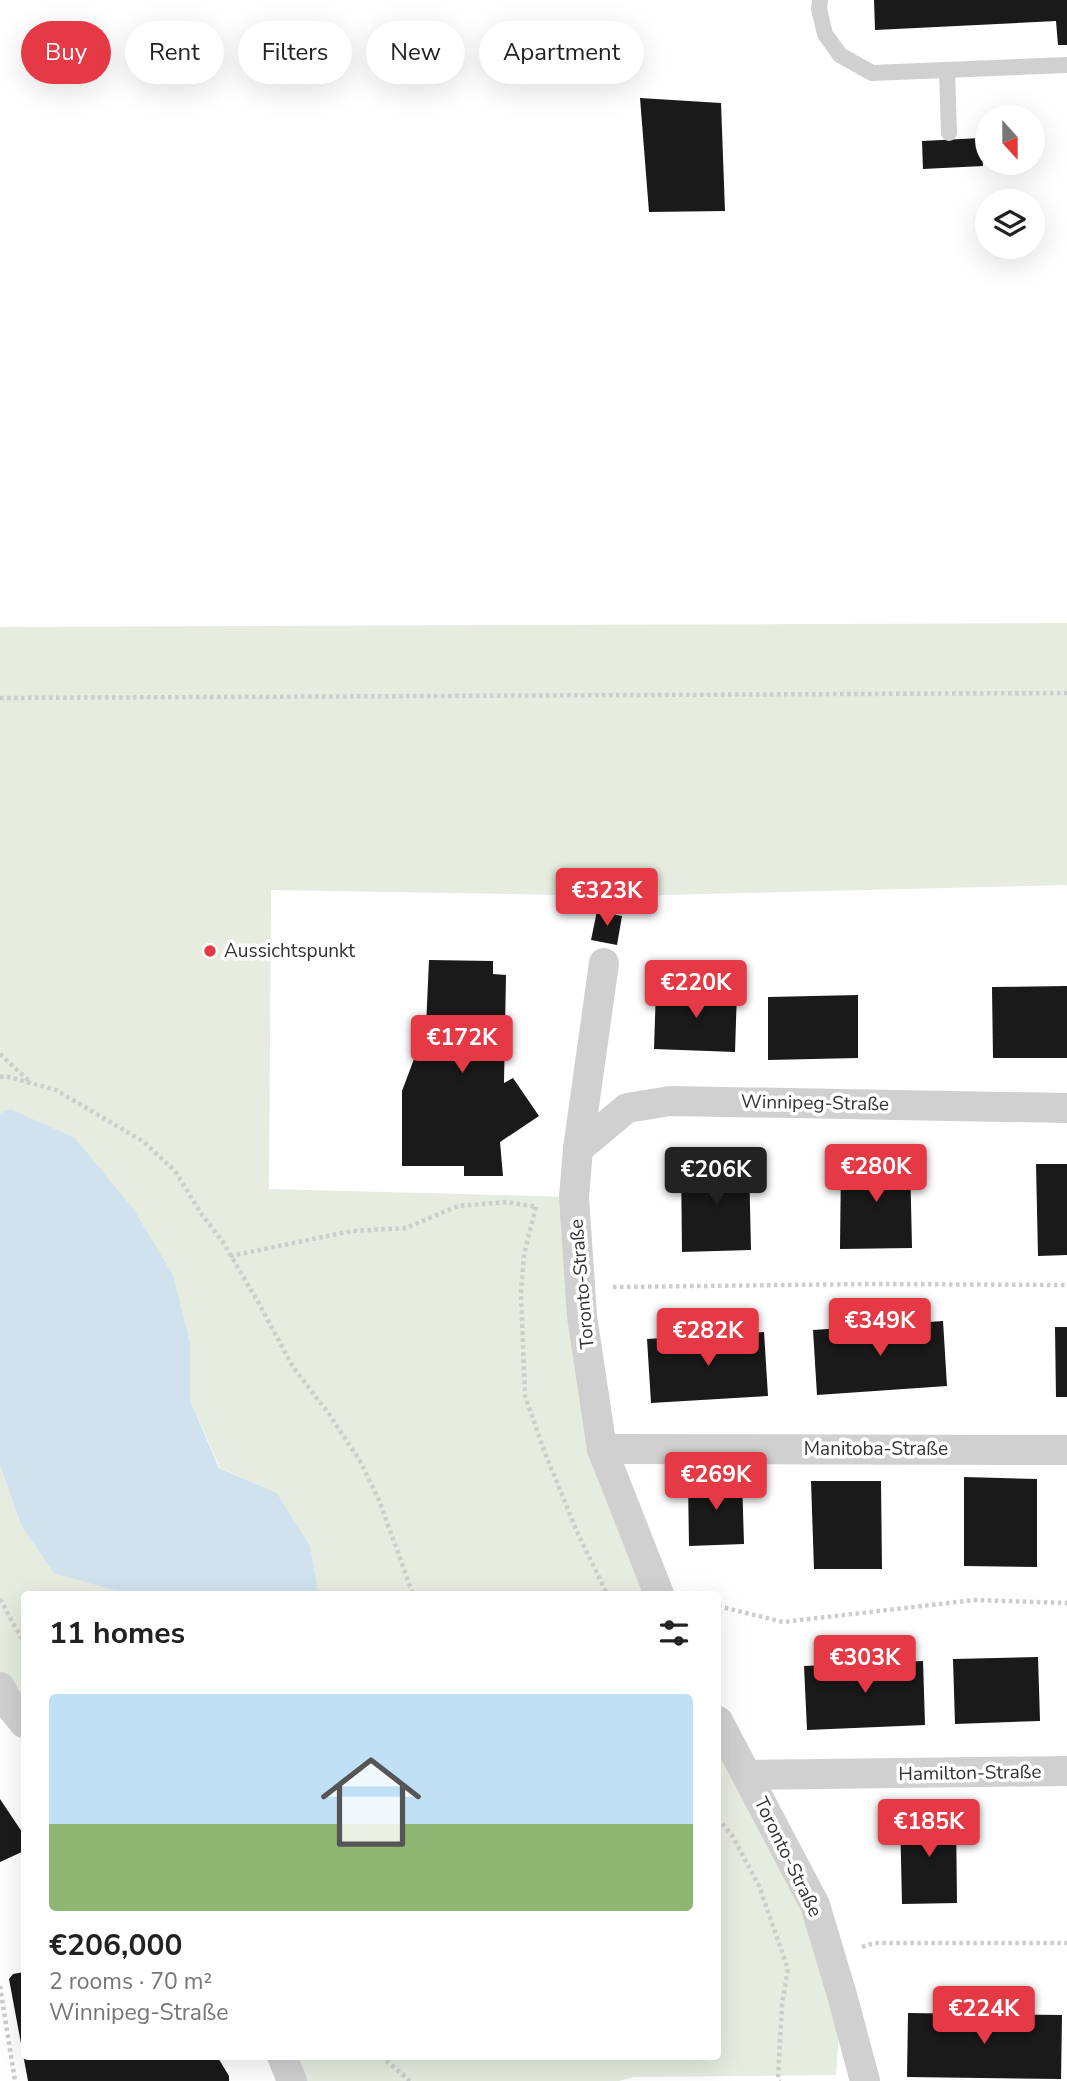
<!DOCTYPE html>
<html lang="en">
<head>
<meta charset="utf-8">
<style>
	:root { --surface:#fff; --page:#f2f2f2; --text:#222; --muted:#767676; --accent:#e63946 }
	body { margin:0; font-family:"Nunito Sans",sans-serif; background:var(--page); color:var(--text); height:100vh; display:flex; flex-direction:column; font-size:26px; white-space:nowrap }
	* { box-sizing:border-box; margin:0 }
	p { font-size:23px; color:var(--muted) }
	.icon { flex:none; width:38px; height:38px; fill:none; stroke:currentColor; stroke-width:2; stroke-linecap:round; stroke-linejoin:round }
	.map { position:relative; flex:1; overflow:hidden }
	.panel { position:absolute; left:21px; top:1591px; width:700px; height:469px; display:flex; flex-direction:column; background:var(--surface); border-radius:7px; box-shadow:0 7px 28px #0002 }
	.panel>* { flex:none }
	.hud { position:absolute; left:21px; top:21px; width:700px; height:63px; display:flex; gap:14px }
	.needle { width:46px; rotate:159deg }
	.controls { position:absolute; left:975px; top:105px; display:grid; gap:14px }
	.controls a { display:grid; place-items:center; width:70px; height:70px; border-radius:50%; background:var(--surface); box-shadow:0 7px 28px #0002; font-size:35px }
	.price { position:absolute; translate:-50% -60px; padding:0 16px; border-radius:7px; background:var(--accent); color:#fff; font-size:23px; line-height:46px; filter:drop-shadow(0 2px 4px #0008) }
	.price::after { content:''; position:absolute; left:50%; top:42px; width:21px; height:16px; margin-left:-10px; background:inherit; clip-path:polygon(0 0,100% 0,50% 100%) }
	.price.current { background:#222; color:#fff }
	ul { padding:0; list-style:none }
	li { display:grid; align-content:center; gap:14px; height:371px; padding:0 28px }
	li span { display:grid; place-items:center; height:217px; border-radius:7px; color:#555 }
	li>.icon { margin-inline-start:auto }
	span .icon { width:126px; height:126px; fill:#fffc; stroke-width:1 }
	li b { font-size:30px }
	h2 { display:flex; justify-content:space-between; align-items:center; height:84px; padding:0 28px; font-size:30px }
	.pill { padding:0 24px; border-radius:32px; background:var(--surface); box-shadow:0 7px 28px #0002; font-size:24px; line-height:63px }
	.pill.current { background:var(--accent); color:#fff }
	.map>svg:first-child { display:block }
</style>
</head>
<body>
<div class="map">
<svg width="1067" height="2081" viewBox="0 0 1067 2081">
	<rect width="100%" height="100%" fill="#fff"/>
	<!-- green -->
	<g fill="#e6ecdf">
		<path d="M1067,623V885L626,896L271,890L269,1189L574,1197L582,1316L659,1594H319L310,1547L277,1493L220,1468L190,1400V1343L10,1109L0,1113V627Z"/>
		<path d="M0,1465L21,1525L128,1594H24V1723L0,1687Z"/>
		<path d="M718,1721L842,1995L836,2075L634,2077L619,2081H292L282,2056H718Z"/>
	</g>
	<!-- water -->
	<path fill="#cfe2ee" d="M10,1109L75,1138L134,1210L173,1275L190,1343V1400L219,1468L277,1493L310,1546L319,1594H128L54,1573L21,1525L0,1465V1113Z"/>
	<!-- building -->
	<g fill="#1a1a1a">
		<path d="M874,0H1067V45H1058L1056,21L875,30Z"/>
		<path d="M640,98L721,103L725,211L649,212Z"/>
		<path d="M981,138L983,166L923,169L922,141Z"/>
		<path d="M597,911L622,916L617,945L591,940Z"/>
		<path d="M429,960L493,961V974L506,975L504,1083L513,1078L539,1116L500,1142L503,1176H464V1166H402V1091L426,1027Z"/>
		<path d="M1067,986V1058H993L992,987Z"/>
		<path d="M656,988L737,991L735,1052L654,1049Z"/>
		<path d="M858,995V1058L768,1060V997Z"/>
		<path d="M910,1158L912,1248L840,1249L841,1159Z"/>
		<path d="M681,1162H749L751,1250L682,1252Z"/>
		<path d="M1036,1164H1067V1255L1038,1256Z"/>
		<path d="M943,1321L947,1386L817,1395L813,1330Z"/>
		<path d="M1055,1327H1067V1397H1056Z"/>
		<path d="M764,1332L768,1396L651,1403L647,1339Z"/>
		<path d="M964,1477L1037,1479V1567L964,1566Z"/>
		<path d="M742,1478L744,1544L689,1546L688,1479Z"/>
		<path d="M811,1481H881L882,1569H814Z"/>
		<path d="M1038,1657L1040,1721L955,1724L953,1659Z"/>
		<path d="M923,1661L925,1725L807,1730L804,1666Z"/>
		<path d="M0,1799L24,1835V1851L0,1862Z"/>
		<path d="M900,1815H956L957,1903L902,1904Z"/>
		<path d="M24,1972V2056H217L229,2076V2081H28L9,1979L13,1974Z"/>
		<path d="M908,2013L1062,2015L1061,2079L907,2077Z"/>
	</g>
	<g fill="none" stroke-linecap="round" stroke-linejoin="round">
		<!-- path -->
		<g stroke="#cdcdcd" stroke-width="4.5" stroke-dasharray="3.5 3.5" stroke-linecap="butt">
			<path d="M0,698L1067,693"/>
			<path d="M0,1054L31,1083"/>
			<path d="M0,1077L5,1076L56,1090L144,1142L175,1171L202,1215L223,1242L258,1302L293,1367L329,1414L360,1461L379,1500L413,1594"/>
			<path d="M536,1207L524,1254L521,1293L525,1396L545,1453L578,1534L607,1594"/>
			<path d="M230,1256L352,1231L406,1228L458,1206L507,1202L537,1207"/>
			<path d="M613,1287L869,1284L1067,1285"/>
			<path d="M0,1599L24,1643"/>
			<path d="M718,1606L783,1622L974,1600L1067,1603"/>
			<path d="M718,1818L733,1837L759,1886L788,1969L782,2004L778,2078L780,2081"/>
			<path d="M862,1947L874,1943H1067"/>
			<path d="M0,1986L15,2081"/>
			<path d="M381,2056L410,2081"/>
		</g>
		<!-- service -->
		<g stroke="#d0d0d0" stroke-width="16">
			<path d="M820,0L819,9L825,34L840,55L872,73L1067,65"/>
			<path d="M947,70L949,133"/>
		</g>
		<!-- minor -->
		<g stroke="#d0d0d0" stroke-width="30">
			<path d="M604,963L578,1149L574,1197L582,1316L602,1449L659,1594"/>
			<path d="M578,1149L627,1108L670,1101L1067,1108"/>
			<path d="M602,1449L1067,1450"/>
			<path d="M0,1687L11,1707L24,1723"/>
			<path d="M718,1721L815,1905L842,1995L865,2081"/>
			<path d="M747,1775L1067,1771"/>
			<path d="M282,2056L292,2081"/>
		</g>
	</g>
	<!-- markers -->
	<circle fill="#e63946" stroke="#fff" stroke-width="2.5" cx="210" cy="951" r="7"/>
	<g text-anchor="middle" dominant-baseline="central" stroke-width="7" stroke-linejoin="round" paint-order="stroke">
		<!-- poi labels -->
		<g font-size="19" fill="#333" stroke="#fff" text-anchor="start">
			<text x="224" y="951">Aussichtspunkt</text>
		</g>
		<!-- street labels -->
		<g font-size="19" fill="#333" stroke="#fff">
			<text transform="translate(815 1103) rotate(1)">Winnipeg-Straße</text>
			<text transform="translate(582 1284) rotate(-95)">Toronto-Straße</text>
			<text x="876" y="1449">Manitoba-Straße</text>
			<text transform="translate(970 1773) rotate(-1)">Hamilton-Straße</text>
			<text transform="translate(788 1857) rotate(64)">Toronto-Straße</text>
		</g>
	</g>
</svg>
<div class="controls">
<a><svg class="needle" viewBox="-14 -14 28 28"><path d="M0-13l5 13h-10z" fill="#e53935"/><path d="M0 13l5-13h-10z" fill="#767676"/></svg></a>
<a><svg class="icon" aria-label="layers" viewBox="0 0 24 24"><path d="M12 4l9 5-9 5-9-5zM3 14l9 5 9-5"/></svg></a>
</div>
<b class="price" style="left:607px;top:928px">€323K</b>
<b class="price" style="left:696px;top:1020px">€220K</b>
<b class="price" style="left:462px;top:1075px">€172K</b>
<b class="price" style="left:876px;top:1204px">€280K</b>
<b class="price current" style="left:716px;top:1207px">€206K</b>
<b class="price" style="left:880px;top:1358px">€349K</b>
<b class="price" style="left:708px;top:1368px">€282K</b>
<b class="price" style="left:716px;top:1512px">€269K</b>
<b class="price" style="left:865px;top:1695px">€303K</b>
<b class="price" style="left:929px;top:1859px">€185K</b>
<b class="price" style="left:984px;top:2046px">€224K</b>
<div class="hud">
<a class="pill current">Buy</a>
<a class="pill">Rent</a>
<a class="pill">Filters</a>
<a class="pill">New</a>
<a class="pill">Apartment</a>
</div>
<section class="panel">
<h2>11 homes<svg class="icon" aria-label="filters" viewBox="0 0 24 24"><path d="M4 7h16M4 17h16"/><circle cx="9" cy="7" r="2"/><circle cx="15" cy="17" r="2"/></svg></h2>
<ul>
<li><span style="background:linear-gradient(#bfe0f5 60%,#8fb573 0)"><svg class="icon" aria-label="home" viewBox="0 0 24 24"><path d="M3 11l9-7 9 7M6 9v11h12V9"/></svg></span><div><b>€206,000</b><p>2 rooms · 70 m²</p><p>Winnipeg-Straße</p></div></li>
</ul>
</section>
</div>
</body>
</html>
